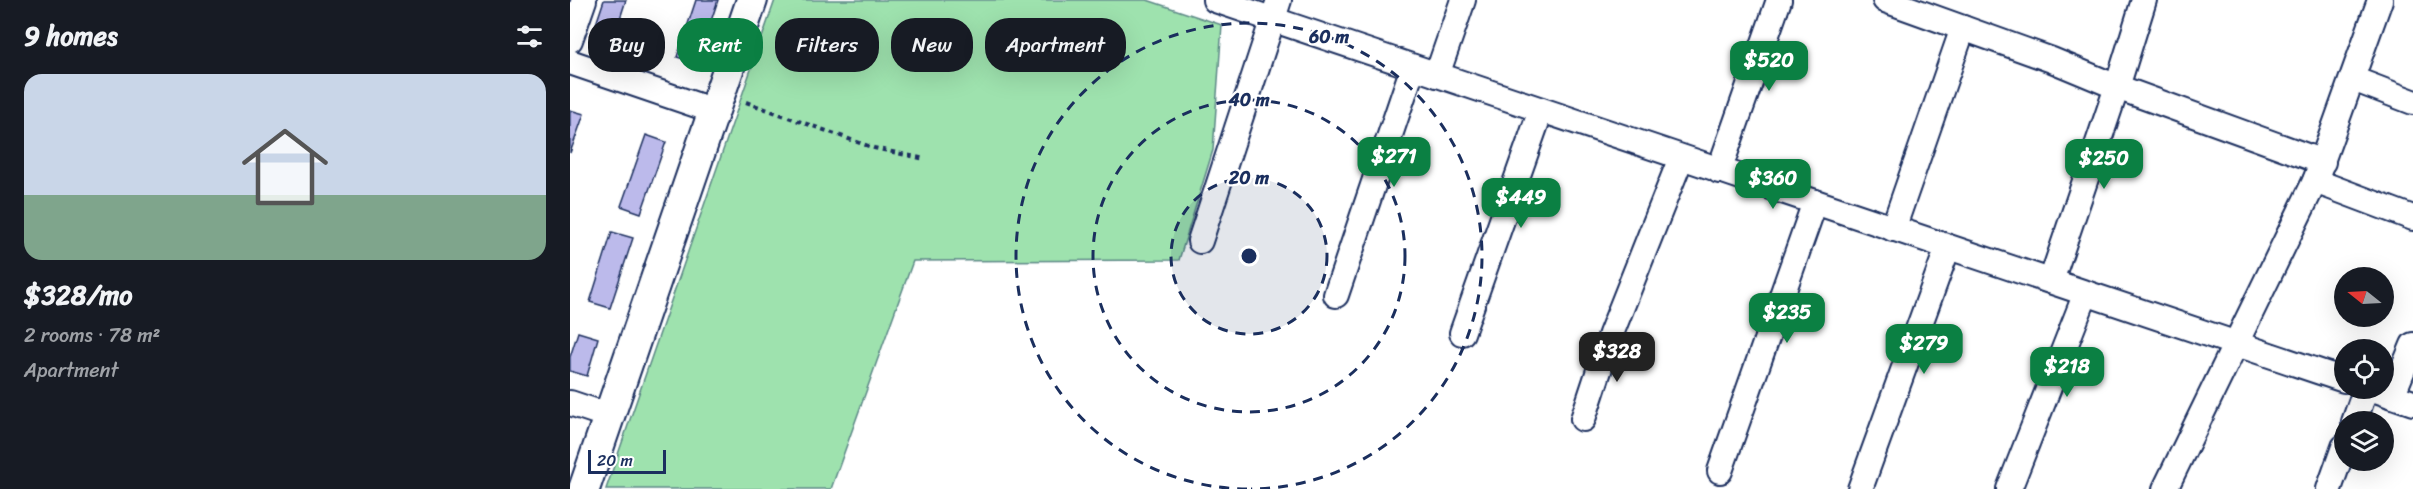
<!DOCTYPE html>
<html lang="en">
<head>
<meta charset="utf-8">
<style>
	:root { --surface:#171b24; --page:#20242c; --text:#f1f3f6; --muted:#9ea1a6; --line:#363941; --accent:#0b8043 }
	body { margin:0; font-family:Sriracha,sans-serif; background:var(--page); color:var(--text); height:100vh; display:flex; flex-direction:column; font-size:22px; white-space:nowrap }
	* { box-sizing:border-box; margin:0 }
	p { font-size:20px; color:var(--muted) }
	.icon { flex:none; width:33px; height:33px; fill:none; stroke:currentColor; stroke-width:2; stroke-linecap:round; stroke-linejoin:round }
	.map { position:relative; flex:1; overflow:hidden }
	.sheet { display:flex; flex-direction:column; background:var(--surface); width:570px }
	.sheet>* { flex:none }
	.banner { position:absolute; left:18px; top:18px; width:570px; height:54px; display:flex; gap:12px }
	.needle { width:39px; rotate:288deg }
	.tools { position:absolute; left:1764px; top:267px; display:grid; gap:12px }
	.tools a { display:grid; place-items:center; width:60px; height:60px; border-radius:50%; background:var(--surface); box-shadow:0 6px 24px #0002; font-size:30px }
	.scale { position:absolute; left:18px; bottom:15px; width:78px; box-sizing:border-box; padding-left:6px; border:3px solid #1b2f5e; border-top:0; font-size:16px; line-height:21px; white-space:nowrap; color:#1b2f5e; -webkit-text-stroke:4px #fff; paint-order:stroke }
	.price { position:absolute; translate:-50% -51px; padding:0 14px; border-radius:12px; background:var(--accent); color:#fff; font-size:20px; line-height:39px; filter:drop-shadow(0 2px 3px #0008) }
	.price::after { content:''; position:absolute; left:50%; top:36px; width:18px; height:14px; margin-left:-9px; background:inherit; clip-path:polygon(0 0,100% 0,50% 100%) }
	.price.on { background:#222; color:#fff }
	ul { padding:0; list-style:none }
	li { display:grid; align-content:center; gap:12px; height:318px; padding:0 24px }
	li+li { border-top:2px solid var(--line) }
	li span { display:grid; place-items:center; height:186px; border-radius:18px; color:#555 }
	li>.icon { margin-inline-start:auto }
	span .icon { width:108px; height:108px; fill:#fffc; stroke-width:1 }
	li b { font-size:26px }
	h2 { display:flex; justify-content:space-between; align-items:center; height:72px; padding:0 24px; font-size:26px }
	.pill { padding:0 21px; border-radius:24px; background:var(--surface); box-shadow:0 6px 24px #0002; font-size:21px; line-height:54px }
	.pill.on { background:var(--accent); color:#fff }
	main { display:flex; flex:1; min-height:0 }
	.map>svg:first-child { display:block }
</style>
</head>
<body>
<main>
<section class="sheet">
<h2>9 homes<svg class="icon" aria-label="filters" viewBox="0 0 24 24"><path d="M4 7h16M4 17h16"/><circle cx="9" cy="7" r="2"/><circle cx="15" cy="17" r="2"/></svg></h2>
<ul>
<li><span style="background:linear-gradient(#c9d6e8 65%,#7fa58c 0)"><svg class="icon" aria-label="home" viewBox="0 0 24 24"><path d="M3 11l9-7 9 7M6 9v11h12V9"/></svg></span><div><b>$328/mo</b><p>2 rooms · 78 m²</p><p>Apartment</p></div></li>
</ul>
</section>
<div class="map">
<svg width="1843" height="489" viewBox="0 0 1843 489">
	<rect width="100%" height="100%" fill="#fff"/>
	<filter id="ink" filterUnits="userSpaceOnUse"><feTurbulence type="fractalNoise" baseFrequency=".0167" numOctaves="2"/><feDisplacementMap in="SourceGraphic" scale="12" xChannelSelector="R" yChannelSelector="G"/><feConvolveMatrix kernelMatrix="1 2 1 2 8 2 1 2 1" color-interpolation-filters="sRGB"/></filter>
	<g filter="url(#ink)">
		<!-- green -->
		<path fill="#9ee2ae" stroke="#5c8886" stroke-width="1.5" d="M205,0H577L652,25L643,150L609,260L343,261L261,489H36Z"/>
		<!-- building -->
		<g fill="#bcbaeb" stroke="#1b2f5e" stroke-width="1.5">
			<path d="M34,0H56L44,37L24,30Z"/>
			<path d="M126,0H148L127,63L107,57Z"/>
			<path d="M0,110L14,114L0,153Z"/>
			<path d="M76,135L96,142L71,213L51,206Z"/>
			<path d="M42,232L63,238L40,308L20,302Z"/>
			<path d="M8,332L28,338L17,376L0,371V357Z"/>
		</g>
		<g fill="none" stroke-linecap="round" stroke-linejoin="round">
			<!-- minor casing -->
			<g stroke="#1b2f5e" stroke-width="28">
				<g id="minor">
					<path d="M645,0L1774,380"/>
					<path d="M1315,0L1482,60L1547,87L1753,162"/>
					<path d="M0,40L14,0"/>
					<path d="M0,62L144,111"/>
					<path d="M867,75L893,0"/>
					<path d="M1783,79L1843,102"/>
					<path d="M1149,171L1209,0"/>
					<path d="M1745,181L1843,218"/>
					<path d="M1323,229L1393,28"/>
					<path d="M630,241L709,0"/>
					<path d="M1481,281L1547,87L1574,0"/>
					<path d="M766,295L843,67"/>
					<path d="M892,333L971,110"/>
					<path d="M1800,388L1843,403"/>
					<path d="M1822,396L1843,345"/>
					<path d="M0,403L39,416"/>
					<path d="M1013,419L1041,334L1111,158"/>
					<path d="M1784,422L1796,388"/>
					<path d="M1150,471L1245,202"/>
					<path d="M1290,489L1378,247"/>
					<path d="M1439,489L1516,293"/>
					<path d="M1595,489L1745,181L1810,0"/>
					<path d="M1759,489L1774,447"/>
				</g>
			</g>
			<!-- tertiary casing -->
			<g stroke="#1b2f5e" stroke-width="34">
				<path id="tertiary" d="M14,489L182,0"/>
			</g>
			<!-- path -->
			<path stroke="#1b2f5e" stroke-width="4" stroke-dasharray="4.5 4.5" stroke-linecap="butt" d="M176,102L304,148L355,159"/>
			<!-- minor -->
			<use href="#minor" stroke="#fff" stroke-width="24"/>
			<!-- tertiary -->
			<use href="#tertiary" stroke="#fff" stroke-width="30"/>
		</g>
	</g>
	<!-- distance rings -->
	<circle cx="679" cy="256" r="78" fill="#1b2f5e" fill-opacity=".12"/>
	<g fill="none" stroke="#1b2f5e" stroke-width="3" stroke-dasharray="10 8">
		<circle cx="679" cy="256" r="78"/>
		<circle cx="679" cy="256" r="156"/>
		<path d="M677 489A233 233 0 1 1 681 489"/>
	</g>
	<circle cx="679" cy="256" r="9" fill="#1b2f5e" stroke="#fff" stroke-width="3"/>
	<g font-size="18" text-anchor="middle" font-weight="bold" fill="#1b2f5e" stroke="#fff" stroke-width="4.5" stroke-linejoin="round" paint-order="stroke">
		<text x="759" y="43">60 m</text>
		<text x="679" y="106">40 m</text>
		<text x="679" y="184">20 m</text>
	</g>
</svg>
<div class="tools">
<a><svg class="needle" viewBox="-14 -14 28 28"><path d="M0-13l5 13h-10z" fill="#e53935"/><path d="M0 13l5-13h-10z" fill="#9ea1a6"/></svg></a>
<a><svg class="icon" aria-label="locate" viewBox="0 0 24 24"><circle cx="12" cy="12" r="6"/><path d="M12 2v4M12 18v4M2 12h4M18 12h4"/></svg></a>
<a><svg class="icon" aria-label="layers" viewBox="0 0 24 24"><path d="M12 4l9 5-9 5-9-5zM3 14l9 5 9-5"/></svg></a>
</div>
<div class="scale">20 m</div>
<b class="price" style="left:1199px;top:92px">$520</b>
<b class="price" style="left:824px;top:188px">$271</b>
<b class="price" style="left:1534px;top:190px">$250</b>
<b class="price" style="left:1203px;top:210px">$360</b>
<b class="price" style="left:951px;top:229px">$449</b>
<b class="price" style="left:1217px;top:344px">$235</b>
<b class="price" style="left:1354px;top:375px">$279</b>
<b class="price on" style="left:1047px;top:383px">$328</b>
<b class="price" style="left:1497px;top:398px">$218</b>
<div class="banner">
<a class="pill">Buy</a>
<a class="pill on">Rent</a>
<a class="pill">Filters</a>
<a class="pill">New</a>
<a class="pill">Apartment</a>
</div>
</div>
</main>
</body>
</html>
